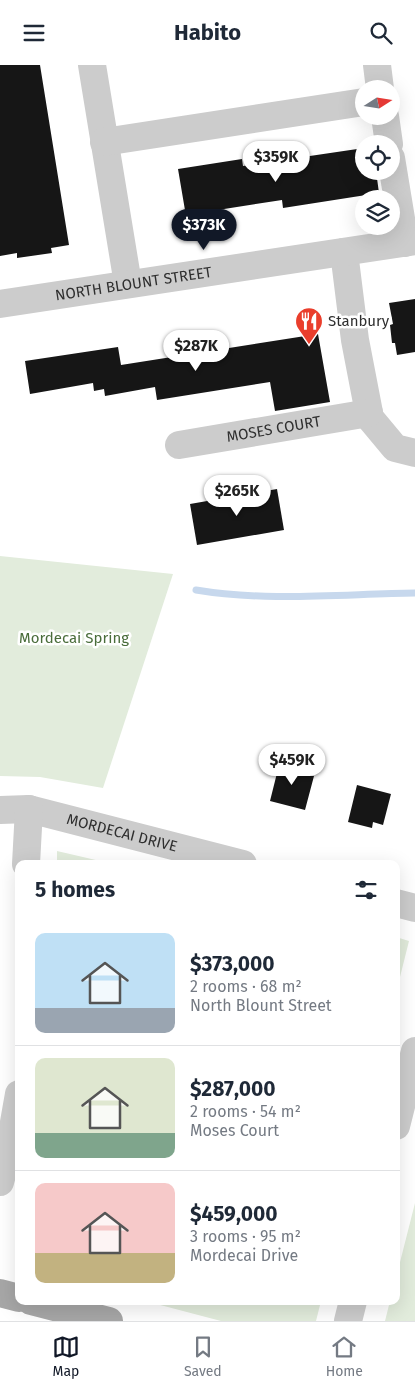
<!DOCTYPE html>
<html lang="en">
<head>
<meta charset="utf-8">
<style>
	:root { --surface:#fff; --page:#f6f6f7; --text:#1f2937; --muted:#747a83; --line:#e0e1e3; --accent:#111827 }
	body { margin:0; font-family:"Fira Sans",sans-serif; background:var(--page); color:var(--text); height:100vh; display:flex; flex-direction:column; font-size:19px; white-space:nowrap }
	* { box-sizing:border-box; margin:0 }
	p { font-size:16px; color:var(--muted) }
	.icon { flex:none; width:28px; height:28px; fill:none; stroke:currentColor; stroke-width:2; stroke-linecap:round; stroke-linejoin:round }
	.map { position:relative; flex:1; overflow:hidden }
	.side { position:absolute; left:15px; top:795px; width:385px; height:445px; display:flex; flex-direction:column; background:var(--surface); border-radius:10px; box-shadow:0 5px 20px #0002 }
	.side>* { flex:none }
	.needle { width:32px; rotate:78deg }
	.tools { position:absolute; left:355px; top:15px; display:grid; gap:10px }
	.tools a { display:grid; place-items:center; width:45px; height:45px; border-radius:50%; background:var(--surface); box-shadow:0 5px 20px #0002; font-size:25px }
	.price { position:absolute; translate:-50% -42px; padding:0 11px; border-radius:18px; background:#fff; color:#222; font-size:16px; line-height:32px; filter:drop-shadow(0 1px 2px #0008) }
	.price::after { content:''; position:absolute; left:50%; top:30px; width:15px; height:11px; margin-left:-8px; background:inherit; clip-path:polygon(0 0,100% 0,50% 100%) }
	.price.selected { background:var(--accent); color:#fff }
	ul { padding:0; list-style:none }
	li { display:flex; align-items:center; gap:15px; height:125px; padding:0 20px }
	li+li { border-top:1px solid var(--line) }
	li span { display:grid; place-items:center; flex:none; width:140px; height:100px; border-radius:10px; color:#555 }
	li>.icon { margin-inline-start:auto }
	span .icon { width:60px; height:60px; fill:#fffc; stroke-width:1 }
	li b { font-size:21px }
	h2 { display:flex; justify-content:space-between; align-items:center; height:60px; padding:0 20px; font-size:21px }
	header { display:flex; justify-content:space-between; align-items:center; height:65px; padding:0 20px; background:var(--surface); font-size:22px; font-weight:700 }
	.tab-bar { display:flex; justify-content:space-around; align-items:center; height:70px; border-top:1px solid var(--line); background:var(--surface); font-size:14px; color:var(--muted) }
	.tab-bar a { display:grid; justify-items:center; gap:2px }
	.tab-bar .selected { color:var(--accent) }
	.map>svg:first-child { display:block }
</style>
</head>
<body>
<header><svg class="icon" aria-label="menu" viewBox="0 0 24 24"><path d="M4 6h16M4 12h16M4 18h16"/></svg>Habito<svg class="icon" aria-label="search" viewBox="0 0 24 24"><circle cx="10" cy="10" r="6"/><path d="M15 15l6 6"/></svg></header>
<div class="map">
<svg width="415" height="1256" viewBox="0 0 415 1256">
	<rect width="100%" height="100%" fill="#fff"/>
	<!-- green -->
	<g fill="#e2ecdc">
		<path d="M0,491L173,509L103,723L40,712L0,711Z"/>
		<path d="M57,786L113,799H57Z"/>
		<path d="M396,872L409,876L396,928Z"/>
		<path d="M415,1138V1256H385L390,1236H396V1213Z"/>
		<path d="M145,1236H321L316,1256H221Z"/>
	</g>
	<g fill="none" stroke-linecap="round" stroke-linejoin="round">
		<!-- stream -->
		<path stroke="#c7d8ed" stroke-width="7" d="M196,525C267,537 343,529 415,528"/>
	</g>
	<!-- building -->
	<g fill="#161616">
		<path d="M0,0H40L69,180L51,183L52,188L17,193V188L0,191Z"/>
		<path d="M364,83V106H376L379,128L283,143L282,135L205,147L206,154L187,157L178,104L242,94L243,101Z"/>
		<path d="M415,234V287L397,290L395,278H392L390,260L393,259L389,238Z"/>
		<path d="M318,269L330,337L275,346L270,317L157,335L155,322L105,331L104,324L94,326L93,318L30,329L25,296L118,282L121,300Z"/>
		<path d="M277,424L284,465L197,480L190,439Z"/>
		<path d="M280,696L304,703L303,709L314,711L305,745L270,736Z"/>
		<path d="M357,720L391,729L383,760L373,757L372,763L348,757Z"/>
	</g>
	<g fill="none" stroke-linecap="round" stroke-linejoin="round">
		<!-- minor -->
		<g stroke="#ccc" stroke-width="28">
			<path d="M92,0L128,219"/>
			<path d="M377,0L380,24"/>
			<path d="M385,51L389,79"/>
			<path d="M104,77L364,37"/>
			<path d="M391,93L405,178"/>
			<path d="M344,187L355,275L370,353L395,383L415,388"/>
			<path id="s1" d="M0,239L415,176"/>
			<path id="s2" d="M179,380L369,348"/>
			<path id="s3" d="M0,745L29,744L243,799"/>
			<path d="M26,799L29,744"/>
			<path d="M396,838L415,843"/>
			<path d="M396,1061L415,986"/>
			<path d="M0,1117L10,1080L19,1029"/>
			<path d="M348,1256L353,1236"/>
		</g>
		<!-- major -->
		<g stroke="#a7a7a7" stroke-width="28">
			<path d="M0,1228L19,1233"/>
			<path d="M31,1236L109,1256"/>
		</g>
	</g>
	<!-- icons -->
	<defs>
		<g id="restaurant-pin" transform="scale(1.4375)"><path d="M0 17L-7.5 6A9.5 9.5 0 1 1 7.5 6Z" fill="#ea3e2c" stroke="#fff"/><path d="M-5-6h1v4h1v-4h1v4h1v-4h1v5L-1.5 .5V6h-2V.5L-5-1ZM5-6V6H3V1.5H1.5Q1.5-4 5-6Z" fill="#fff"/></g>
	</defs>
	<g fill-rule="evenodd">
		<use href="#restaurant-pin" x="309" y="256"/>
	</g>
	<g text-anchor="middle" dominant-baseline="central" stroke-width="5" stroke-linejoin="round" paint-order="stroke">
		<!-- street labels -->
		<g font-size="15" fill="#2f2f2f" stroke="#fff">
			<text stroke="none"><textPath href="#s1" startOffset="135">NORTH BLOUNT STREET</textPath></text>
			<text stroke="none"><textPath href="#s2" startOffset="96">MOSES COURT</textPath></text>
			<text stroke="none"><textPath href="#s3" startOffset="125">MORDECAI DRIVE</textPath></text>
		</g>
		<!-- poi labels -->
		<g font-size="15" fill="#2f2f2f" stroke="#fff" text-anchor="start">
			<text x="328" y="256">Stanbury</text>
		</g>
		<!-- park labels -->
		<g font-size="15" fill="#496c3a" stroke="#fff">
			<text x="74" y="573">Mordecai Spring</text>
		</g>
	</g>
</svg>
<div class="tools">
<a><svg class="needle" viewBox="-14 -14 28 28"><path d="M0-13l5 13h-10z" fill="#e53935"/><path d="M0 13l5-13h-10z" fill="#747a83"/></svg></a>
<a><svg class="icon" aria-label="locate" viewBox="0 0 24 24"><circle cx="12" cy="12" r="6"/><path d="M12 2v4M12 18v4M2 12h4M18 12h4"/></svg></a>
<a><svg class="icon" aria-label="layers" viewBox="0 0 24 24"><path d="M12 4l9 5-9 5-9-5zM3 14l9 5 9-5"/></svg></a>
</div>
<b class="price" style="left:276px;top:118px">$359K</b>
<b class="price selected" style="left:204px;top:186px">$373K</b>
<b class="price" style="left:196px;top:307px">$287K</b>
<b class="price" style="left:237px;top:452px">$265K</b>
<b class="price" style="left:292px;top:721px">$459K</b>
<section class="side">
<h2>5 homes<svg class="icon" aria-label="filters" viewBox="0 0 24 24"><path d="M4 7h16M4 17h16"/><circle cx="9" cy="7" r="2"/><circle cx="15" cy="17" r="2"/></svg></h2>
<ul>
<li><span style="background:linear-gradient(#bfe0f5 75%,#9aa5b1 0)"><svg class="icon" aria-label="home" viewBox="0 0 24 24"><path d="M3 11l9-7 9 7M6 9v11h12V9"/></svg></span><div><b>$373,000</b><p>2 rooms · 68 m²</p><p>North Blount Street</p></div></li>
<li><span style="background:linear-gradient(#dfe7d0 75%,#7fa58c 0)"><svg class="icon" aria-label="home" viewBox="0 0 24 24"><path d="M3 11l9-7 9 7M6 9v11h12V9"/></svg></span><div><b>$287,000</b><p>2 rooms · 54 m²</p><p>Moses Court</p></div></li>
<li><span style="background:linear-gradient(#f6c9c9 70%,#c2b280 0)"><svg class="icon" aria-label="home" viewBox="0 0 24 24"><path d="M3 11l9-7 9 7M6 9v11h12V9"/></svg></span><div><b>$459,000</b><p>3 rooms · 95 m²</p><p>Mordecai Drive</p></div></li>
</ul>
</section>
</div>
<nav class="tab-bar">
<a class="selected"><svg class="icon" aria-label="map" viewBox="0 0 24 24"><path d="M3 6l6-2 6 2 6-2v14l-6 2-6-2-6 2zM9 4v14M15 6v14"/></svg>Map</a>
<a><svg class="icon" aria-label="saved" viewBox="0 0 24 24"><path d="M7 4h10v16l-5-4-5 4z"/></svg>Saved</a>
<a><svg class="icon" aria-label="home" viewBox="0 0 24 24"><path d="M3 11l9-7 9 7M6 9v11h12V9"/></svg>Home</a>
</nav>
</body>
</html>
